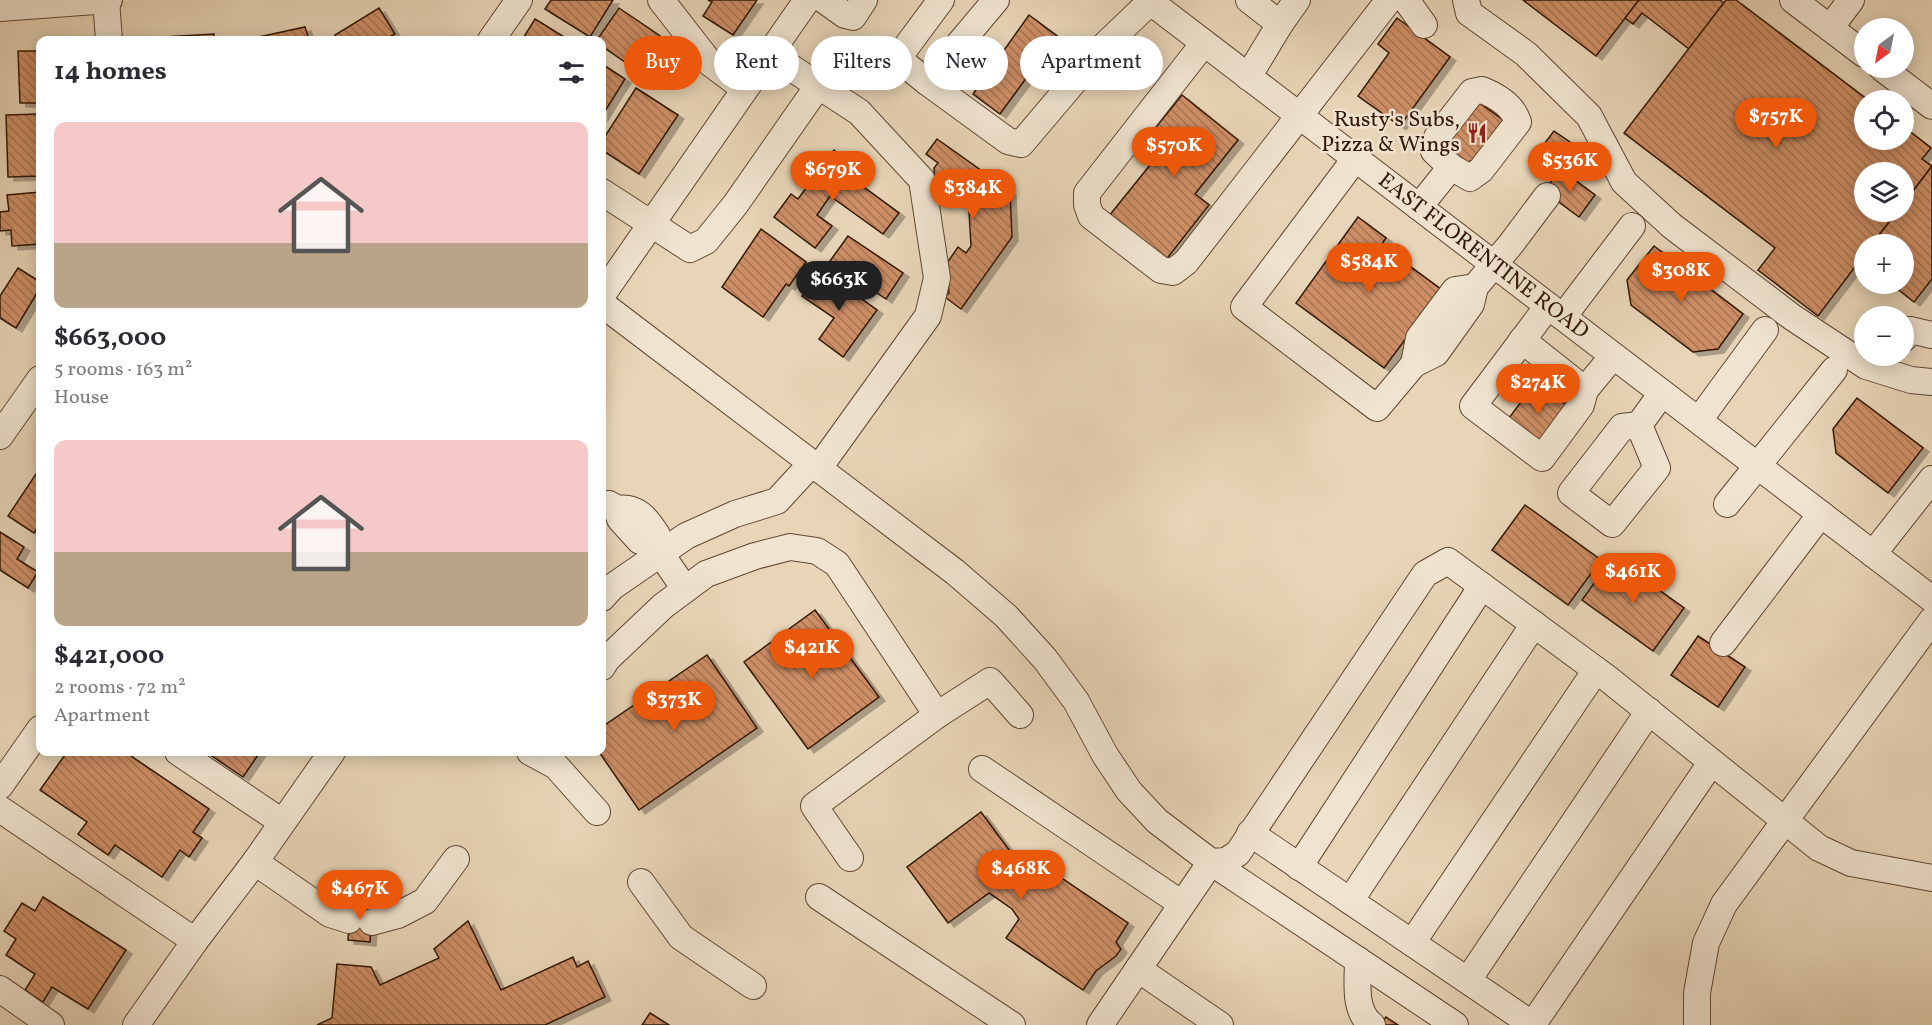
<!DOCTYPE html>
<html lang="en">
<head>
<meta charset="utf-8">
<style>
	:root { --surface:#fff; --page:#f7f7f7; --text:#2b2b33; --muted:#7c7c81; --accent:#ea580c }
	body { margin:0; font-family:Vollkorn,serif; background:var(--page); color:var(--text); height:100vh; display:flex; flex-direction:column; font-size:22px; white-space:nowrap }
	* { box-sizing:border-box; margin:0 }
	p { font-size:20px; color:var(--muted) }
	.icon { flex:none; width:33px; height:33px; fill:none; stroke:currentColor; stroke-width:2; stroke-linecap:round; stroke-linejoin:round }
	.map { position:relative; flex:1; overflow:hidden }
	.sheet { position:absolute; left:36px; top:36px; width:570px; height:720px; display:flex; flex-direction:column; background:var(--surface); border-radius:12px; box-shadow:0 3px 15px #0003 }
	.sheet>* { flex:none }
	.top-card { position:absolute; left:624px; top:36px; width:570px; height:54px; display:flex; gap:12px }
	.needle { width:39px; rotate:212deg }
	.controls { position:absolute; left:1854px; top:18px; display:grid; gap:12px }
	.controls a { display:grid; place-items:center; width:60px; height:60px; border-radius:50%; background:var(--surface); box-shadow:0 3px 15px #0003; font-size:30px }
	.price { position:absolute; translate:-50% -51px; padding:0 14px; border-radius:21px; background:var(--accent); color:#fff; font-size:20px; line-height:39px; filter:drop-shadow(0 2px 3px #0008) }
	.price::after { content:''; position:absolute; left:50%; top:36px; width:18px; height:14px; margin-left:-9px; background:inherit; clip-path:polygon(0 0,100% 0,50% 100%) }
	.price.on { background:#222; color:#fff }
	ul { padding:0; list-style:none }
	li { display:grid; align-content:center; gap:12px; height:318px; padding:0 18px }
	li span { display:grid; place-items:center; height:186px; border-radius:12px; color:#555 }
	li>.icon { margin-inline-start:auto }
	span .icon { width:108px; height:108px; fill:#fffc; stroke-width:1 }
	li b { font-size:26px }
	h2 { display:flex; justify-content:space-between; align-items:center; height:72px; padding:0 18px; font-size:26px }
	.tag { padding:0 21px; border-radius:27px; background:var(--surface); box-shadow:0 3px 15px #0003; font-size:21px; line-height:54px }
	.tag.on { background:var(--accent); color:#fff }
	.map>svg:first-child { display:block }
</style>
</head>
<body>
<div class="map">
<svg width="1932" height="1025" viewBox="0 0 1932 1025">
	<defs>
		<pattern id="building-back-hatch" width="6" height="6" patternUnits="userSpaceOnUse" patternTransform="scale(1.5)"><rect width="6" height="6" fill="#ce8f66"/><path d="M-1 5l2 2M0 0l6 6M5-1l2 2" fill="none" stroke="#a87452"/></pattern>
		<filter id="shadow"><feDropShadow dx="6" dy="4" stdDeviation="0" flood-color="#0004"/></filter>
	</defs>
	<rect width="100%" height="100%" fill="#e8d5b7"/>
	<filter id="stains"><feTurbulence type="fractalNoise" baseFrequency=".00333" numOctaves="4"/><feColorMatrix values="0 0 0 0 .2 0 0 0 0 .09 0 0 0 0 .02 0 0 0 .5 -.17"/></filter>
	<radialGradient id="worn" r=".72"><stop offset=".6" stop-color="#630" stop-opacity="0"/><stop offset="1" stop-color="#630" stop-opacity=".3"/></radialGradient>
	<!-- building -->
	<g fill="url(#building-back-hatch)" stroke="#321706" stroke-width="1.5" filter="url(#shadow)">
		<path d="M551,0H613L590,37L545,9Z"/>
		<path d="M708,0H757L733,35L703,16L712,2Z"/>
		<path d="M1523,0H1639L1596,56Z"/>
		<path d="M1639,0H1720L1724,3L1689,49L1642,13L1633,24L1625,18Z"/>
		<path d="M1726,0H1736L1868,100H1864V140H1904V127L1931,148L1922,159L1932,166L1904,203V172H1864V212H1897L1872,244H1864V255L1818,316L1758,270L1775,248L1624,133Z"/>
		<path d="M379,8L395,34L384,40H338L335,35Z"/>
		<path d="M619,8L666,40L642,74L602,46V40H597Z"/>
		<path d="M1029,15L1057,36L1000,114L973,94Z"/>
		<path d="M1397,18L1450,57L1400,126L1358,96L1389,53L1378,44Z"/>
		<path d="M535,19L569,40H522Z"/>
		<path d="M305,27L309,40H245Z"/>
		<path d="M214,34V40H163V37Z"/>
		<path d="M18,51H40V103H20Z"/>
		<path d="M602,64L625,79L602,116Z"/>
		<path d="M636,88L678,115L639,174L602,150V141Z"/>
		<path d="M1182,95L1238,140L1195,194L1209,205L1165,261L1109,216L1154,160L1139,148Z"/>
		<path d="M1477,101L1507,123L1475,165L1470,161L1466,166L1445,149L1449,144L1447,142Z"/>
		<path d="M40,114V176L8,177L6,115Z"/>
		<path d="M1554,131L1577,147L1560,169L1538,152Z"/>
		<path d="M937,139L1010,191L1012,237L961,309L945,297L949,293L947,263L958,247L966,253L971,246L968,194L950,195L935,184L934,168L938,163L926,154Z"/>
		<path d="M834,150L856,167L850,177L899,213L883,234L830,196L817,215L832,226L815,248L774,217L791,194L798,199Z"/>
		<path d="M1932,166V279L1914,302L1891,284H1904V244H1872L1897,212H1904V203Z"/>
		<path d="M1560,169L1595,195L1579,217L1544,191Z"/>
		<path d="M40,192V244L12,246L11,230L0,231V212L9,211L7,195Z"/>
		<path d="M1358,217L1386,238L1381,245L1442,290L1384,368L1296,303Z"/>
		<path d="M761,229L806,262L789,286L786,284L763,317L722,287Z"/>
		<path d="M848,236L903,273L886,299L830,261Z"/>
		<path d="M1654,246L1743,314L1718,349L1693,352L1631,305L1627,280Z"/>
		<path d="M18,268L40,282V288L16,328L0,318V296Z"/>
		<path d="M821,270L877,310L843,357L819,339L834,318L802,296Z"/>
		<path d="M1536,382L1570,408L1540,448L1506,422Z"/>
		<path d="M1857,398L1923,448L1888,493L1836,453L1833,429Z"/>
		<path d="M36,474L40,477V524L34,533L8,516Z"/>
		<path d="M1525,505L1601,560L1568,605L1492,550Z"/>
		<path d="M0,532L24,547L17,559L38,572L28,588L0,570Z"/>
		<path d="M1613,557L1684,608L1653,651L1582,600Z"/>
		<path d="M815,610L879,697L808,749L744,662Z"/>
		<path d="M1698,636L1745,667L1718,707L1671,675Z"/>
		<path d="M707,655L757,728L639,810L599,752H602V727Z"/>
		<path d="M67,752H125L209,809L193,832L202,838L189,857L180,850L162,877L115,845L108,855L78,834L87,822L40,790Z"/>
		<path d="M206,752H260L243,777Z"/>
		<path d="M981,812L1032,881L1038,885L1054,873L1128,923L1116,942L1121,949L1116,956L1096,971L1083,990L1006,938L1019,919L1012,909L989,893L948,923L907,867Z"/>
		<path d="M43,897L126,950L88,1009L52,987L43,1002L25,990L35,974L6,955L16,939L4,931L22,903L35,911Z"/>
		<path d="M351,901L373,903L370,942L348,940Z"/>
		<path d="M468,921L501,990L573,957L577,967L588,961L605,997L545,1025H317L332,1018L337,964L371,967L380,985L439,958L434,949Z"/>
		<path d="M650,1013L669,1025H642Z"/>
		<path d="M1386,1017L1398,1025H1380Z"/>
	</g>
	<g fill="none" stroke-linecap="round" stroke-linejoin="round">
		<!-- minor casing -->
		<g stroke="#604632" stroke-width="28">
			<g id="minor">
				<path d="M106,0L109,40"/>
				<path d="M661,0L710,63L745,89"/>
				<path d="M824,0L845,15L853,17L864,0"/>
				<path d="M941,0L901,54V61L927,82L996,0"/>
				<path id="s1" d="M1148,0L1932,599"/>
				<path d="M1406,0L1424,25"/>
				<path d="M1466,0L1469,13L1526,54L1589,116L1624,182L1672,226L1792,317L1866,366L1911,380L1932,382"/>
				<path d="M1793,0L1864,54"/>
				<path d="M0,8L109,0"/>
				<path d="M1280,24L1297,0"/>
				<path d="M1830,28L1851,0"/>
				<path d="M491,40L519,0"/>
				<path d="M1204,43L1087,193V205L1091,216L1161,270L1173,272L1186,262L1389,0"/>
				<path d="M770,54L859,112L922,180L937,278L928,316L818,469"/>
				<path d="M1882,68L1932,106"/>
				<path d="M1248,77L1280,24L1249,0"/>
				<path d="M927,82L1008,141L1021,144L1104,46L1150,2"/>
				<path d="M1482,90C1497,96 1513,106 1518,122L1481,170L1470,178L1451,167L1434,151L1437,137L1472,92Z"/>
				<path d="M1355,159L1244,307L1377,408L1414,364L1436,353L1471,304L1475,287L1511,244L1547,196"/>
				<path d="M602,192L690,249L706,241L735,205L818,86"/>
				<path d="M1419,207L1451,167"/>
				<path d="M602,295L807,0"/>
				<path d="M602,304L955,572L1006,616L1045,659L1076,701L1105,755L1129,791L1157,821L1211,862L1455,1025"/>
				<path d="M1548,306L1473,406L1542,458L1581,405L1585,390L1613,356"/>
				<path d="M1563,317L1632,226"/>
				<path d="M1904,338L1910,330L1932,335"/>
				<path d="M1522,340L1585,390"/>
				<path d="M1414,364L1419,338L1455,290L1475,287"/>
				<path d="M1699,420L1765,330"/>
				<path d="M1639,425L1657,468L1612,524L1571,493L1622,427L1639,425L1662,393"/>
				<path d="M0,436L40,379"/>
				<path d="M609,504L617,509L620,519L640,541L654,544L685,589"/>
				<path d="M1727,504L1834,370"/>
				<path d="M617,509C637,506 647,519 657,535L654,544"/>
				<path d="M1873,554L1932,479"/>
				<path d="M602,598L612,587L686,536L735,514L777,501L812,463"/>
				<path d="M1723,643L1821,514"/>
				<path d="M602,667L607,659L663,606L706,574L755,556L790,547L817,551L837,564L937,715L814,806L850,858"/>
				<path d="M937,715L990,681L1020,715"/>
				<path d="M178,752L282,822"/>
				<path d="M530,752L556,766L597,812"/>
				<path d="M982,769L1182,904"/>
				<path d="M0,786L40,729"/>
				<path d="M0,809L195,941"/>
				<path d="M1250,833L1533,1025"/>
				<path d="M255,862L330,914L349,920"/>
				<path d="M1299,867L1482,586"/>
				<path d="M641,882L681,937L753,986"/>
				<path d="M819,897L1012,1025"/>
				<path d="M1350,901L1534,624"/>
				<path d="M372,922L398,915L425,901L456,859"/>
				<path d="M1412,943L1596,670"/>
				<path d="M1358,960C1358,981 1353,1011 1372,1025"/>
				<path d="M1138,969L1220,1025"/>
				<path d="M1468,980L1649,711"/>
				<path d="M0,989L51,1025"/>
				<path d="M1533,1024L1711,763"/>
				<path d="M136,1025L195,941L255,862L332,752"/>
				<path d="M1100,1025L1211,862L1226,861L1238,853L1425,574L1448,561L1607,678L1819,848L1851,863L1932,878"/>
				<path d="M1697,1025V993L1706,943L1724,904L1932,620"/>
			</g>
		</g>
		<!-- minor -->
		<use href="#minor" stroke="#f0e4d0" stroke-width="26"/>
	</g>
	<!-- icons -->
	<defs>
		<g id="restaurant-bare" transform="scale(1.62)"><path d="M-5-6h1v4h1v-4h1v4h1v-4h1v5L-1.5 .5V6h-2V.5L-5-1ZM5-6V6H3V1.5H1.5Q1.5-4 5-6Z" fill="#8f2418" stroke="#f0e4d0" stroke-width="2.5" paint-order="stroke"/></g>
	</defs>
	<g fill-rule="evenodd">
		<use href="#restaurant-bare" x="1477" y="133"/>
	</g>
	<g text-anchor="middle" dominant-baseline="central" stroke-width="5" stroke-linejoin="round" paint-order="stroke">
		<!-- poi labels -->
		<g font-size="22" fill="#321706" stroke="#f0e4d0" text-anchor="end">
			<text x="1460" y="120">Rusty's Subs,<tspan x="1460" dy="25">Pizza &amp; Wings</tspan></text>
		</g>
		<!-- street labels -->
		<g font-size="22" fill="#321706" stroke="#f0e4d0">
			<text stroke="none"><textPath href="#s1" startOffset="422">EAST FLORENTINE ROAD</textPath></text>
		</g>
	</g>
	<rect width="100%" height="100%" filter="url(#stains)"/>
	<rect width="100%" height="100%" fill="url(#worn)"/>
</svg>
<div class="controls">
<a><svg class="needle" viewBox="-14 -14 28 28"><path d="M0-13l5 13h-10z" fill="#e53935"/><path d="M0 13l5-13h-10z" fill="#7c7c81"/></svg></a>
<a><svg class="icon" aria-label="locate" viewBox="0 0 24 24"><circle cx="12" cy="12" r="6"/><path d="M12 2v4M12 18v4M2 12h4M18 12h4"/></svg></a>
<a><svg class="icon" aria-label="layers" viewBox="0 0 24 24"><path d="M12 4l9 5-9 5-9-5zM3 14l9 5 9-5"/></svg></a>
<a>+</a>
<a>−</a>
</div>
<b class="price" style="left:1776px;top:149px">$757K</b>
<b class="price" style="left:1174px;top:178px">$570K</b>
<b class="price" style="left:1570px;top:193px">$536K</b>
<b class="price" style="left:833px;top:202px">$679K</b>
<b class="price" style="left:973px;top:220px">$384K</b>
<b class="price" style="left:1369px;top:294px">$584K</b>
<b class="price" style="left:1681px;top:303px">$308K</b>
<b class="price on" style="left:839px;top:312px">$663K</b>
<b class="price" style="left:1538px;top:415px">$274K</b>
<b class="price" style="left:1633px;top:604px">$461K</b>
<b class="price" style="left:812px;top:680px">$421K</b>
<b class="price" style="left:674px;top:732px">$373K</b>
<b class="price" style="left:1021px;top:901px">$468K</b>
<b class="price" style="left:360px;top:921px">$467K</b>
<div class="top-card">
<a class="tag on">Buy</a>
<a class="tag">Rent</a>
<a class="tag">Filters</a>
<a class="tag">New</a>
<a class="tag">Apartment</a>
</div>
<section class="sheet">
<h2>14 homes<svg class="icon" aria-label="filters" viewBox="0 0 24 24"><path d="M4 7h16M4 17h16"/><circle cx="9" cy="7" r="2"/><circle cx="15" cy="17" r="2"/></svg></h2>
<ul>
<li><span style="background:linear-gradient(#f6c9c9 65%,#b9a48a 0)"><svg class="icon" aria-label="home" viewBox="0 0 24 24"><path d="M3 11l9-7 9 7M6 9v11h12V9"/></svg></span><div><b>$663,000</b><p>5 rooms · 163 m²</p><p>House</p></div></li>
<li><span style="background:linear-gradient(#f6c9c9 60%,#b9a48a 0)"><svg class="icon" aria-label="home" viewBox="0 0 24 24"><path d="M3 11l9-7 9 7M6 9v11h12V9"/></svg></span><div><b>$421,000</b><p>2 rooms · 72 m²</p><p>Apartment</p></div></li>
</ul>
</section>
</div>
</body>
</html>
